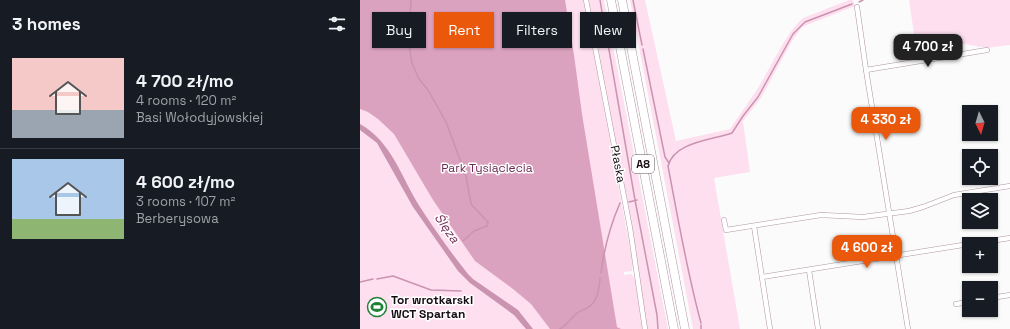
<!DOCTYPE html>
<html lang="en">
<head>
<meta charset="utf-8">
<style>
	:root { --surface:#171b24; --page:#242831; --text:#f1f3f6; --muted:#9ea1a6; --line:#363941; --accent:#ea580c }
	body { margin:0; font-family:"Space Grotesk",sans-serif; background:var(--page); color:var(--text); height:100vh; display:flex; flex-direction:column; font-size:15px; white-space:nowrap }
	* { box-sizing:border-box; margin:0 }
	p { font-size:13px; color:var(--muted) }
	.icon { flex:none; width:22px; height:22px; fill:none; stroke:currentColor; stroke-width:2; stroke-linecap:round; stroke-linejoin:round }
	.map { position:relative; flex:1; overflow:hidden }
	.panel { display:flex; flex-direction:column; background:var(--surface); width:360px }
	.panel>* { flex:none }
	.guide { position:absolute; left:12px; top:12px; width:380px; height:36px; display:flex; gap:8px }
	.needle { width:26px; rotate:175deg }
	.buttons { position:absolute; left:602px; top:105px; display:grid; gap:8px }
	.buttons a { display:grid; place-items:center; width:36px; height:36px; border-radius:0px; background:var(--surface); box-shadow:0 1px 3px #0004; font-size:20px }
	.price { position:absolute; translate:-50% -34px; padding:0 9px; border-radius:8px; background:var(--accent); color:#fff; font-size:13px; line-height:26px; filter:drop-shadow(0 1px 2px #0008) }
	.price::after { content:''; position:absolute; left:50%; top:24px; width:12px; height:9px; margin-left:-6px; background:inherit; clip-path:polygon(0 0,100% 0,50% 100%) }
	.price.current { background:#222; color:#fff }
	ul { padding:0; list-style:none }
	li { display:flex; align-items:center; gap:12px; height:100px; padding:0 12px }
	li+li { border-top:1px solid var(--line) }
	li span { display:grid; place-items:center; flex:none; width:112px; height:80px; border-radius:0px; color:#555 }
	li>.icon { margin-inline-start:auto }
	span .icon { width:48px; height:48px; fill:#fffc; stroke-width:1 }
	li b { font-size:17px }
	h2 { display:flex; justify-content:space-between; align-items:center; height:48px; padding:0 12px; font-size:17px }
	.chip { padding:0 14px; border-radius:0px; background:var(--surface); box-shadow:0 1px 3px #0004; font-size:14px; line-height:36px }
	.chip.current { background:var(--accent); color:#fff }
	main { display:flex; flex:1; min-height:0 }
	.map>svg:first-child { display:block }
</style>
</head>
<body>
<main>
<section class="panel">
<h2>3 homes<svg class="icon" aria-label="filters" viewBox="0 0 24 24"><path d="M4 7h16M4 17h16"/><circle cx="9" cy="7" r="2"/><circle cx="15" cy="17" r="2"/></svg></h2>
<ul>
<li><span style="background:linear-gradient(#f6c9c9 65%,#9aa5b1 0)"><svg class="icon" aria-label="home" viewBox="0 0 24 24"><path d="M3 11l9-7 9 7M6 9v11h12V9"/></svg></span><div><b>4 700 zł/mo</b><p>4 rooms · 120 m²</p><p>Basi Wołodyjowskiej</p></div></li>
<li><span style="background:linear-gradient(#a9c7e8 75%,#8fb573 0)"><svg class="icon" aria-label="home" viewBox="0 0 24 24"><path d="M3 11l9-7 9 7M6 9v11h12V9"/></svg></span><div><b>4 600 zł/mo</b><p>3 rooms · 107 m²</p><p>Berberysowa</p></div></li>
</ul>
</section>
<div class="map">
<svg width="650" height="329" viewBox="0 0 650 329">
	<rect width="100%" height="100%" fill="#fbfbfb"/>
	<!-- green -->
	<g fill="#fedfef">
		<path d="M0,0H224L273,264L272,271L264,272V275L271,274L275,279L283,329H0Z"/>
		<path d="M228,0H244L308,329H287Z"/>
		<path d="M270,0H285L316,141L370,129C379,115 389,102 398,88C410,69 427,31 443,18L489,0H493L495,6L442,27L432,41L401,98L383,121L390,172L354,178L380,329H333Z"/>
		<path d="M549,0H650V45L626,48L554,34Z"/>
	</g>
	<!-- forest -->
	<path fill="#dba2c0" d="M0,0H205L214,55L222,114L257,327L261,329H190L171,304L153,289L115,261L73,200L34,134L18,119L8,112L0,109Z"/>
	<!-- water -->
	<path fill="#ca93b0" d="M0,124C32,142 41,177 60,207C75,230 91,253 108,274L113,279L158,310L173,329H166L154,315L110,283L98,271L53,207L17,143L0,130Z"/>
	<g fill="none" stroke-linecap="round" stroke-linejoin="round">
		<!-- stream -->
		<g stroke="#ca93b0" stroke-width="1.5">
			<path d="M51,0V4L48,40L52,63L59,79L68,90L86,122L106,176L111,204L128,222L127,226L114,231L103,241"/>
			<path d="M240,0L243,18L244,34L248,44L275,200L297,315L298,329"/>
			<path d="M273,0L282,45"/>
			<path d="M499,2L503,0"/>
			<path d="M283,49L305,157L309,163"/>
			<path d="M269,202L277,200"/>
			<path d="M241,273C244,249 250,226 260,203"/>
			<path d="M17,279L33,276L71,290L101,291"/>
			<path d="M0,282L13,279"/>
			<path d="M341,323C327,272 318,219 308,166C314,142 352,140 372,133L383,116L398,97L433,34L445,22L492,4"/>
			<path d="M200,329C207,325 210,319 216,314C219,311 223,310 227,308C238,302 239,289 240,278"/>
			<path d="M341,329V325"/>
		</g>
		<!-- minor casing -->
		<g stroke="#b096a3" stroke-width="5.5">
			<g id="minor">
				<path d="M226,0L270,228L285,329"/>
				<path d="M497,7L506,70L548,329"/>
				<path d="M506,70L627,50"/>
				<path d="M364,220L366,230L461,215L503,217L549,211L563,207L594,195L650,186"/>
				<path d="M394,226L410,329"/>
				<path d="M611,244L650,238"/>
				<path d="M449,270L458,329"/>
				<path d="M402,277L609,244"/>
				<path d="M631,298L650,295"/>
				<path d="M596,304L609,302"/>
			</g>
		</g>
		<!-- motorway casing -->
		<g stroke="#b096a3" stroke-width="9">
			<g id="motorway">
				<path d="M251,0L314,329"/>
				<path d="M262,0L325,329"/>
			</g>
		</g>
		<!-- minor -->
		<use href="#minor" stroke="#fff" stroke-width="4.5"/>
		<!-- motorway -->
		<use href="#motorway" stroke="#fff" stroke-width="8"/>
	</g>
	<!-- icons -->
	<defs>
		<g id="stadium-ring" transform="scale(1)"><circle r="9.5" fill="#fff" stroke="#1e8134" stroke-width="1.5"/><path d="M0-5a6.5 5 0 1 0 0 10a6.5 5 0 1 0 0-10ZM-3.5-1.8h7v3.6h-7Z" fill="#1e8134"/></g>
	</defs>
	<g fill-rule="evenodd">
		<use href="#stadium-ring" x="17" y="307"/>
	</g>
	<g text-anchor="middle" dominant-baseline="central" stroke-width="3" stroke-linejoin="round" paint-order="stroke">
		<!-- shield labels -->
		<rect fill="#fff" stroke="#5b5558" stroke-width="1" x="272" y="155" width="22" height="18" rx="3"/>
		<g font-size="11" font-weight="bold" fill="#150c11">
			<text x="283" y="164">A8</text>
		</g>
		<!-- street labels -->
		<g font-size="12" fill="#150c11" stroke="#fff">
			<text transform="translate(258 164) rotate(79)">Płaska</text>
		</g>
		<!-- park labels -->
		<g font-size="12" fill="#6c2a52" stroke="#fff">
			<text x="127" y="168">Park Tysiąclecia</text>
		</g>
		<!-- poi labels -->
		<g font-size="12" font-weight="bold" fill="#150c11" stroke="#fff" text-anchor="start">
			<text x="31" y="300">Tor wrotkarski<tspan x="31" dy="14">WCT Spartan</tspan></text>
		</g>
		<!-- water labels -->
		<g font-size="13" font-style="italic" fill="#77335b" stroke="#fff">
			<text transform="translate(87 228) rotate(55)">Ślęza</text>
		</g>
	</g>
</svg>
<div class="buttons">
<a><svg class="needle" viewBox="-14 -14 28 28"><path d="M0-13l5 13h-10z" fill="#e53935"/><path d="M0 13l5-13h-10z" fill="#9ea1a6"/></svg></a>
<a><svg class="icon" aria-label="locate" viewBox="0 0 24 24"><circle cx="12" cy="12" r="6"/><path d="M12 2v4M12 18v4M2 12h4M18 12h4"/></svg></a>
<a><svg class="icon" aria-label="layers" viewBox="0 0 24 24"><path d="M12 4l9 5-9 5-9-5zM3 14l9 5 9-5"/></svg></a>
<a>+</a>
<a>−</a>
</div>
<b class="price current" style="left:568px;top:68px">4 700 zł</b>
<b class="price" style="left:526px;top:141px">4 330 zł</b>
<b class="price" style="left:507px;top:269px">4 600 zł</b>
<div class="guide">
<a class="chip">Buy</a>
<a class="chip current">Rent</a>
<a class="chip">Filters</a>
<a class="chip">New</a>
</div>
</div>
</main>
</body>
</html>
